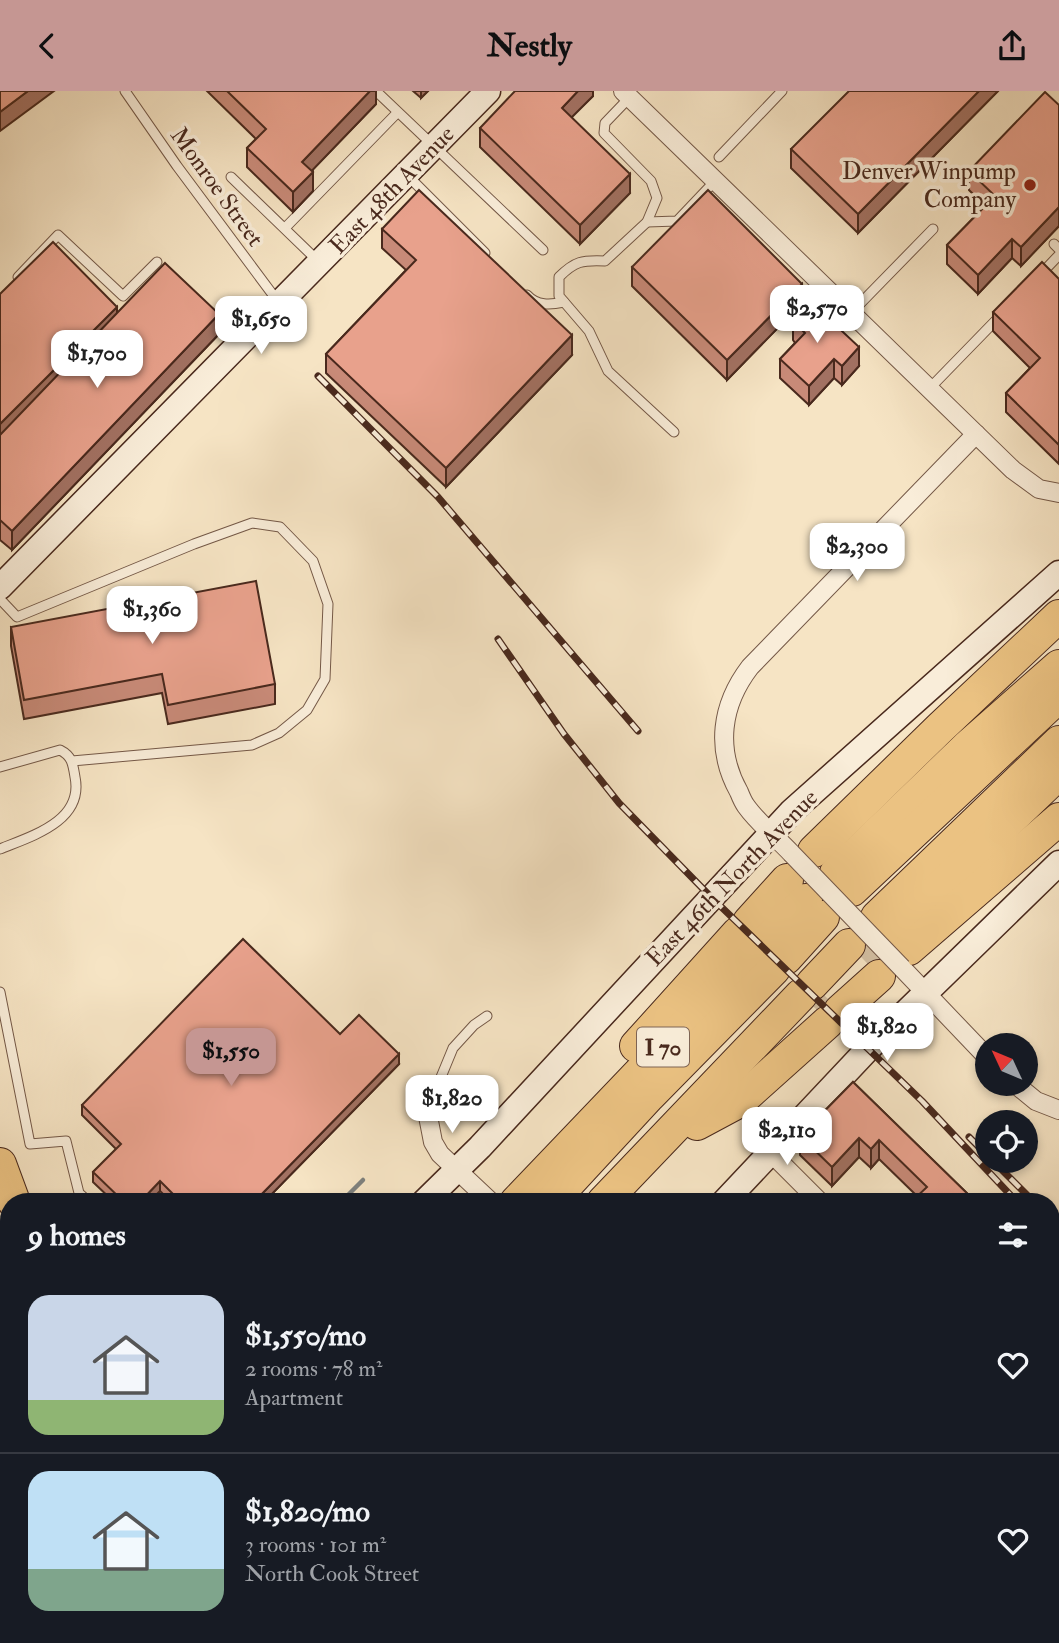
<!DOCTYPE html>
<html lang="en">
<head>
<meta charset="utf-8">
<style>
	:root { --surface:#171b24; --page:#242831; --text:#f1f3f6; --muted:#9ea1a6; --line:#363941; --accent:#c59692 }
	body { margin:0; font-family:"IM FELL Double Pica",serif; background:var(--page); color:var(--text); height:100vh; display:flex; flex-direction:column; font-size:26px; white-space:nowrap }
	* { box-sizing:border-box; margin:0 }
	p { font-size:23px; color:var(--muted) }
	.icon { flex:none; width:38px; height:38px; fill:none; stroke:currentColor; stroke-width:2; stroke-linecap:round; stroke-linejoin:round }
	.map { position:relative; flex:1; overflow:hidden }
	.details { position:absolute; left:0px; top:1102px; width:1060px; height:450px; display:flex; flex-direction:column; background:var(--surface); border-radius:28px 28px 0 0; box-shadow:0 4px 10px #0003 }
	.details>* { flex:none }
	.needle { width:46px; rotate:314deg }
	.buttons { position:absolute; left:975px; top:942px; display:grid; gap:14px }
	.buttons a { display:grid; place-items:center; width:63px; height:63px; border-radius:50%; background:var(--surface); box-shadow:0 4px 10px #0003; font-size:35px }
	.price { position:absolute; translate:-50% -60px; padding:0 16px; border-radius:14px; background:#fff; color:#222; font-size:23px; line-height:46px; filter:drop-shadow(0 2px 4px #0008) }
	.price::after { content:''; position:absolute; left:50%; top:42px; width:21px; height:16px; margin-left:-10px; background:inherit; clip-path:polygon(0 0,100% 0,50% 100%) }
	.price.active { background:var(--accent); color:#111 }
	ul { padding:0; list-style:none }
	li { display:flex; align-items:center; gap:21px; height:175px; padding:0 28px }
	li+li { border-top:2px solid var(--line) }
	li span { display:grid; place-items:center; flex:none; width:196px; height:140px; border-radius:21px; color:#555 }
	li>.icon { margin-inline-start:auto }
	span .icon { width:84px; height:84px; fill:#fffc; stroke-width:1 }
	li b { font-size:30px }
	h2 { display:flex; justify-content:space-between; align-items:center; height:84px; padding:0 28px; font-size:30px }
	header { display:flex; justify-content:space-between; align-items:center; height:91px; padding:0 28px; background:var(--accent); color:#111; font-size:32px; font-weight:700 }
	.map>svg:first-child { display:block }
</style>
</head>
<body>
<header><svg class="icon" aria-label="back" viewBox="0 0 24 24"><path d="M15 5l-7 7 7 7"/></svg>Nestly<svg class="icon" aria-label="share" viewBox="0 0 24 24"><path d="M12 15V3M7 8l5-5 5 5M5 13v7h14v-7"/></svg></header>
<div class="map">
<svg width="1059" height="1552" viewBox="0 0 1059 1552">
	<rect width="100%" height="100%" fill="#f6e4c4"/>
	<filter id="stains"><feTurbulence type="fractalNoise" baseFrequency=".00286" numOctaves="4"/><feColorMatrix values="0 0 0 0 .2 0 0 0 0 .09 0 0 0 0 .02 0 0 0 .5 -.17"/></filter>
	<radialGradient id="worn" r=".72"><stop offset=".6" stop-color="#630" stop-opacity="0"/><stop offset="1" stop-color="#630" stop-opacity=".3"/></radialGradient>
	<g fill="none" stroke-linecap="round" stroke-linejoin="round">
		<!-- stream -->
		<g stroke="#7e817e" stroke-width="4.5">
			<path d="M341,1111L363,1089"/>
			<path d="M0,1374L5,1402L0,1424"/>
			<path d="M0,1442L9,1433"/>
		</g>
		<!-- highway-tunnel -->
		<g stroke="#d3bfa3" stroke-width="32" stroke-dasharray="32 16" stroke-linecap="butt">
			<path d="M864,869L893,841"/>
			<path d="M815,917L826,906"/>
		</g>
		<!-- lane casing -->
		<g stroke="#745847" stroke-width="11">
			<g id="lane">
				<path d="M125,0L177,75L279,212"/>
				<path d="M376,0L543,159"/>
				<path d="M629,7L605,32L604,42L651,90L657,107L647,131L605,170C582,169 575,170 559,186V205L589,240L608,280L674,341"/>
				<path d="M719,66L782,0"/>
				<path d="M408,85L485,162"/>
				<path d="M231,86L319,171"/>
				<path d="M647,131L677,130L715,90"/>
				<path d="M285,137L397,22"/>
				<path d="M1054,153L1059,158"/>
				<path d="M1040,184L1059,164"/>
				<path d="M18,186L58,144L123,205L157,171"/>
				<path d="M527,204C537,215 550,214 564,211"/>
				<path d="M851,222L933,138"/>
				<path d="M929,298L1001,224"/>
				<path d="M0,508L17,526L194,453L252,432L280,436L313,470L328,513L325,588L307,619L279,642L252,654L72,670"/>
				<path d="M0,676L60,659C72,665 73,673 75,686C84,730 32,745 0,758"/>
				<path d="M0,901L30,1053L66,1050L79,1102L89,1111"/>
				<path d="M427,1020L453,957L474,934L487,925"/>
				<path d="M1052,1480L1059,1487"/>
				<path d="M814,1544L823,1552"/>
			</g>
		</g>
		<!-- street casing -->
		<g stroke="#745847" stroke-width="20">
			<g id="street">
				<path d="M623,0L1013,379L1039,398L1059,402"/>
				<path d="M791,762C776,746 758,732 746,715C743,711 741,706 739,701C715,658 721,614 750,576L976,343"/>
				<path d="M902,877L987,966"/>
				<path d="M1014,992L1036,1010L1059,1019"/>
				<path d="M427,1020L433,1051L440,1063L491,1111"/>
				<path d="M770,1061L820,1111"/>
				<path d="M1052,1339L1059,1346"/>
				<path d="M666,1544L675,1552"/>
				<path d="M964,1544L973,1552"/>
				<path d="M649,1552L658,1544"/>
			</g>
		</g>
		<!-- secondary casing -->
		<g stroke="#49291d" stroke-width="27">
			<g id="secondary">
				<path d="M0,496L488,0"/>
				<path d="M424,1111L480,1056L792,720L1059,482"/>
				<path d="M724,1111L868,958L1059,772"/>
				<path d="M414,1544L422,1552"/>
				<path d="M11,1552L19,1544"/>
			</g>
		</g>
		<!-- highway casing -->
		<g stroke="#49291d" stroke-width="34">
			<g id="highway">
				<path d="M814,760L940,637L1059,525"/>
				<path d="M836,782L967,656L1059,575"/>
				<path d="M852,799L1059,605"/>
				<path d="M877,826L1059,651"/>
				<path d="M749,831L787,789"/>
				<path d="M893,841L1059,682"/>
				<path d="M767,849L806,809"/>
				<path d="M909,858L1059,728"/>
				<path d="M786,867L823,826"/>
				<path d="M812,893L849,854"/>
				<path d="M840,920L879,885"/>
				<path d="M636,955L738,842"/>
				<path d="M697,1033L740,1010L828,931"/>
				<path d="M0,1073L14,1111"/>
				<path d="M516,1111L756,860"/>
				<path d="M551,1111L649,1005L774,878"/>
				<path d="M603,1111L801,904"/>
				<path d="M0,1164L9,1180"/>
				<path d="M49,1552L56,1544"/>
				<path d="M107,1552L115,1544"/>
				<path d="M144,1552L152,1544"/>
				<path d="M188,1552L197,1544"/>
				<path d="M218,1552L226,1544"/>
				<path d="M335,1552L344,1544"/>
			</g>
		</g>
		<!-- path -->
		<path stroke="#49291d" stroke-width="2.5" stroke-dasharray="5 3.5" stroke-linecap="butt" d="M378,1552L382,1546"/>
		<!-- lane -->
		<use href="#lane" stroke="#f9edd9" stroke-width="9"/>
		<!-- street -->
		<use href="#street" stroke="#f9edd9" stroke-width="18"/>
		<!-- secondary -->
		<use href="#secondary" stroke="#f9edd9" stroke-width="24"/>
		<!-- highway -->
		<use href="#highway" stroke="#ebc282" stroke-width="32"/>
		<!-- rail casing -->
		<g stroke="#49291d" stroke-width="7">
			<g id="rail">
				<path d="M318,285L438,406L638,640"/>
				<path d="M498,548L564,643L619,712L711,806L922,1010L1017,1111"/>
				<path d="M969,1046L987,1064"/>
				<path d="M992,1069L1034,1111"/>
				<path d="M1052,1129L1059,1136"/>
				<path d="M1052,1157L1059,1168"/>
			</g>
		</g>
		<!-- rail -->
		<use href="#rail" stroke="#f9edd9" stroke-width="4.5" stroke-dasharray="13" stroke-linecap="butt"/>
		<!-- street-bridge casing -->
		<g stroke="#745847" stroke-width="20" stroke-linecap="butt">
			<path id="street-bridge" d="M791,762L902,877"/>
		</g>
		<!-- street-bridge -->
		<use href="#street-bridge" stroke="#f9edd9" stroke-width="18"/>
	</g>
	<!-- wall -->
	<g fill="#c88a78" stroke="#49291d" stroke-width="2">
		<path d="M207,0H376V13L311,80L313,100L293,121L247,76V57L256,48Z"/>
		<path d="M413,0H428L421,7Z"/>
		<path d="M593,0V5L571,26L630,102L580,153L480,56V37L537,1Z"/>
		<path d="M998,0L858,142L791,77V58Z"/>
		<path d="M1059,14V135L1021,175L1012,167L978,203L947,173V154L985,115L969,99V80Z"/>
		<path d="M382,138L572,264L446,396L326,282V263L406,179L382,157Z"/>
		<path d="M632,176L802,212L727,289L632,195Z"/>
		<path d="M1059,188V373L1006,321V302L1030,277L993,240V221Z"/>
		<path d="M0,203L117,221L219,243L12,459L0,449Z"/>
		<path d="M793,230L859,275L842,294L834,287L809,314L780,287V268L795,252L793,249Z"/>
		<path d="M11,536L275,593V613L168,633L162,602L24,628L11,555Z"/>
		<path d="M340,943L399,973L264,1111H171L160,1100L149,1111H114L93,1091V1081L116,1058L82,1024V1014Z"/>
		<path d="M853,991L976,1111L917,1105L879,1068L871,1077L859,1066L832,1095L800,1064V1045Z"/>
		<path d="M1052,1184L1059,1192L1057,1310L1052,1304Z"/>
	</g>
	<!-- shaded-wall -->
	<g fill="#a27162" stroke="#49291d" stroke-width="2">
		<path d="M28,0H54L0,40V21Z"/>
		<path d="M370,0H376V13L302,90V71Z"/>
		<path d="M421,0H428L421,7Z"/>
		<path d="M578,0H593V5L562,36V17Z"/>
		<path d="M979,0H998L858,142V123Z"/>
		<path d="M313,81V100L293,121V101Z"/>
		<path d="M630,83V102L580,153V134Z"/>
		<path d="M1059,116V135L1021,175V156Z"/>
		<path d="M1012,148V167L978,203V184Z"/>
		<path d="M802,193V212L727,289V269Z"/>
		<path d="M117,216V235L0,352V333Z"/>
		<path d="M219,223V243L12,459V440Z"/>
		<path d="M572,244V264L446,396V377Z"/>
		<path d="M859,256V275L842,294V275Z"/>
		<path d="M834,268V287L809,314V295Z"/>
		<path d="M399,963V973L264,1111H254Z"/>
		<path d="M859,1047V1066L832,1095V1076Z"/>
		<path d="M879,1049V1068L871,1077V1058Z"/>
		<path d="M160,1090V1100L149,1111H140Z"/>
		<path d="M1059,1289V1308L1057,1310V1291Z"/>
	</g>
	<!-- building -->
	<g fill="#e8a18c" stroke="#49291d" stroke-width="2">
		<path d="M0,0H28L0,21Z"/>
		<path d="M227,0H370L302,71L313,81L293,101L247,57L266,38Z"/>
		<path d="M515,0H578L562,17L630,83L580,134L480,37Z"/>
		<path d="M849,0H979L858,123L791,58Z"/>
		<path d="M1045,1L1059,14V116L1021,156L1012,148L978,184L947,154L995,105L969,80Z"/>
		<path d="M419,99L572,244L446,377L326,263L416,169L382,138Z"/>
		<path d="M708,99L802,193L727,269L632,176Z"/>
		<path d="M53,151L117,216L0,333V203Z"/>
		<path d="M1042,171L1059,188V354L1006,302L1040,267L993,221Z"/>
		<path d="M165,172L219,223L12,440L0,429V344Z"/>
		<path d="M811,211L859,256L842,275L834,268L809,295L780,268L805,242L793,230Z"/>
		<path d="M256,490L275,593L168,614L162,583L24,609L11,536Z"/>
		<path d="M243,848L340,943L359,924L399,963L254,1111H181L160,1090L140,1111H124L93,1081L121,1053L82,1014Z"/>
		<path d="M853,991L976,1111H911L927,1096L879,1049L871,1058L859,1047L832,1076L800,1045Z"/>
		<path d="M1052,1184L1059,1192V1289L1057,1291L1052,1285Z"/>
		<path d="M565,1544H572L581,1552H557Z"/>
	</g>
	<!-- markers -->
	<circle fill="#8f2418" stroke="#f9edd9" stroke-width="2.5" cx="1030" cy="94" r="7"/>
	<g text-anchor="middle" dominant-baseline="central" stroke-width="7" stroke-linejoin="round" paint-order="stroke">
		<!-- shield labels -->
		<rect fill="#f9edd9" stroke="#7e6455" stroke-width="2" x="637" y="936.5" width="52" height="39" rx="5"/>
		<g font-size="23" font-weight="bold" fill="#49291d">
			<text x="663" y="956">I 70</text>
		</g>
		<!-- poi labels -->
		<g font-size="24" fill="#49291d" stroke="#f9edd9" text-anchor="end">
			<text x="1016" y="80">Denver Winpump<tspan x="1016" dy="28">Company</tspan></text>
		</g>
		<!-- street labels -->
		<g font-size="24" fill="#49291d" stroke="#f9edd9">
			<text transform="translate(217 96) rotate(54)">Monroe Street</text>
			<text transform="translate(392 99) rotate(-46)">East 48th Avenue</text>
			<text transform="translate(732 787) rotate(-46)">East 46th North Avenue</text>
		</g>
	</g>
	<rect width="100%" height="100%" filter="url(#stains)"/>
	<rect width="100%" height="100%" fill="url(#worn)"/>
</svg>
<div class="buttons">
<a><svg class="needle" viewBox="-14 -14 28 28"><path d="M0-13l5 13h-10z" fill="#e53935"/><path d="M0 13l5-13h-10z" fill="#9ea1a6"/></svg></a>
<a><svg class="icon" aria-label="locate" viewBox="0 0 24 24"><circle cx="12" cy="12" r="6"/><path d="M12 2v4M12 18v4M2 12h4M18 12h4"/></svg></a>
</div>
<b class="price" style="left:817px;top:254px">$2,570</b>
<b class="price" style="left:261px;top:265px">$1,650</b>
<b class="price" style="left:97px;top:299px">$1,700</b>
<b class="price" style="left:857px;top:492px">$2,300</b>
<b class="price" style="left:152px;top:555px">$1,360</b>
<b class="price" style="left:887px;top:972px">$1,820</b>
<b class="price active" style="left:231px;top:997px">$1,550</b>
<b class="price" style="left:452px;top:1044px">$1,820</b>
<b class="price" style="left:787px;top:1076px">$2,110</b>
<section class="details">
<h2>9 homes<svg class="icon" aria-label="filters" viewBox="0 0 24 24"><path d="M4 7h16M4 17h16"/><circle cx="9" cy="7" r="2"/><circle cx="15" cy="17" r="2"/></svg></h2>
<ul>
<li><span style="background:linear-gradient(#c9d6e8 75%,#8fb573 0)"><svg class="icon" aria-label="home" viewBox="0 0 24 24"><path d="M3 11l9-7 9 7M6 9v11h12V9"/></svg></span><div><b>$1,550/mo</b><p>2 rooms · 78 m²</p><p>Apartment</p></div><svg class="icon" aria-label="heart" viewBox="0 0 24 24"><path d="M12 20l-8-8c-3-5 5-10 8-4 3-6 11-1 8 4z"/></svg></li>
<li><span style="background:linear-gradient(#bfe0f5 70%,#7fa58c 0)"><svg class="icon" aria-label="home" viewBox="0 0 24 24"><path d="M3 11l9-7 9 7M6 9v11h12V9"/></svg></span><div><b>$1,820/mo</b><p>3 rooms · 101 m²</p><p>North Cook Street</p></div><svg class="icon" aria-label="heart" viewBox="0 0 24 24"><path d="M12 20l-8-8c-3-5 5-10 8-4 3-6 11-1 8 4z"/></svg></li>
</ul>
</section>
</div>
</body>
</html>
